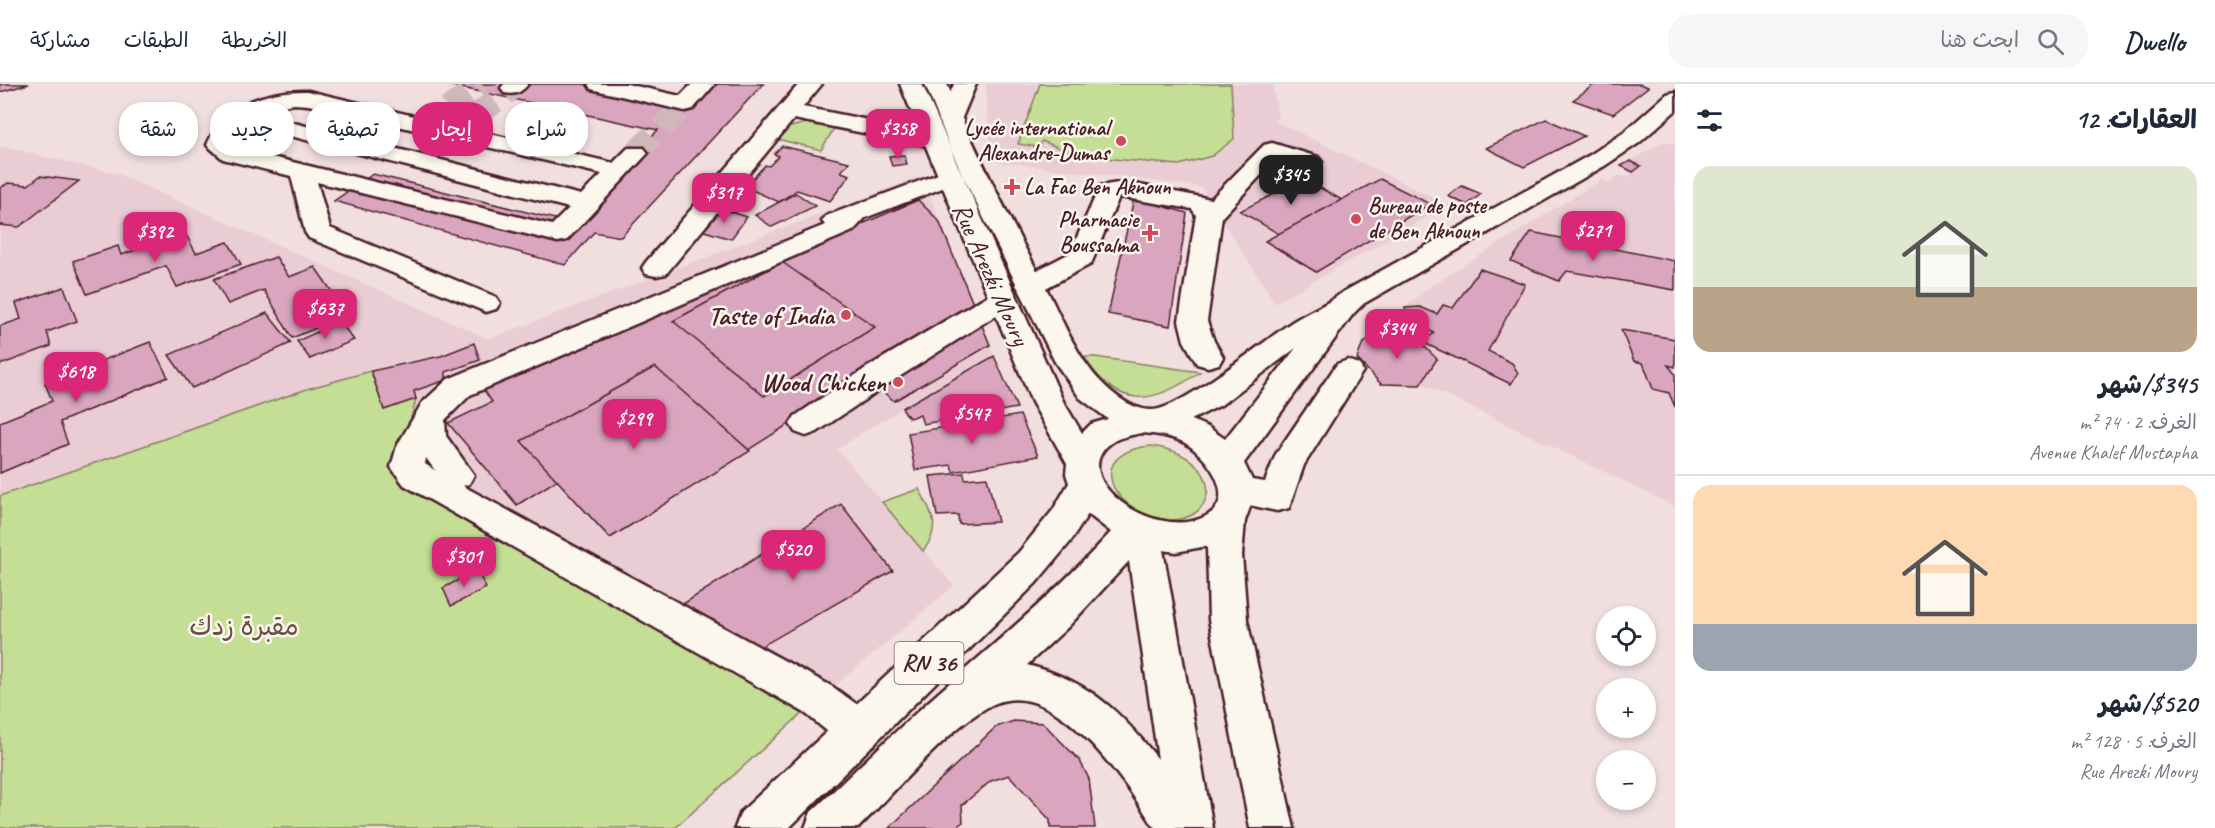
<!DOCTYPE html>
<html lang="ar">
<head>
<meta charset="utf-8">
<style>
	:root { --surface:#fff; --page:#f6f6f7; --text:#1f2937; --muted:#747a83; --line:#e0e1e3; --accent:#db2777 }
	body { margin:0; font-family:Caveat,"Playpen Sans Arabic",sans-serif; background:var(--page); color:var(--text); direction:rtl; height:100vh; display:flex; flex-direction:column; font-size:22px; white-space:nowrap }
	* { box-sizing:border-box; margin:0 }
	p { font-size:20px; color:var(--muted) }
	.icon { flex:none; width:33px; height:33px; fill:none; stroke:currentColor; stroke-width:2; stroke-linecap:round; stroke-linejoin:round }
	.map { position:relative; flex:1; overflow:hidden; direction:ltr }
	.side { display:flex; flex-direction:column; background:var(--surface); width:540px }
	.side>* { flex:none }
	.hud { position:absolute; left:18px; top:18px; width:570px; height:54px; direction:rtl; display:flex; gap:12px }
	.tools { position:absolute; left:1596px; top:522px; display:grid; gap:12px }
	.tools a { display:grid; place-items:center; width:60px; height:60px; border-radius:50%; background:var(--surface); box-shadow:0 3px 9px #0003; font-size:30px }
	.price { position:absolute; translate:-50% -51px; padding:0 14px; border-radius:12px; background:var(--accent); color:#fff; font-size:20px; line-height:39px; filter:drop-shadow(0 2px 3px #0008) }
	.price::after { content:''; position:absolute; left:50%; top:36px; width:18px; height:14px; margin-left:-9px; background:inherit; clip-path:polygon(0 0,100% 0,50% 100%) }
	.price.active { background:#222; color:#fff }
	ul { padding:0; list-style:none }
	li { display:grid; align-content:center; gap:12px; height:318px; padding:0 18px }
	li+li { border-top:2px solid var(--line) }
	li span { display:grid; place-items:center; height:186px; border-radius:18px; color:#555 }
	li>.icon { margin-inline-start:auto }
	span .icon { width:108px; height:108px; fill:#fffc; stroke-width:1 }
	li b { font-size:26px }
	h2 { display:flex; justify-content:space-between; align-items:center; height:72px; padding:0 18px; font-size:26px }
	.chip { padding:0 21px; border-radius:24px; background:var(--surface); box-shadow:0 3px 9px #0003; font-size:21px; line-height:54px }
	.chip.active { background:var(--accent); color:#fff }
	header { display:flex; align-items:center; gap:36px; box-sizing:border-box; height:84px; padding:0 30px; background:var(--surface); border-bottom:2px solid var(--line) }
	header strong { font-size:28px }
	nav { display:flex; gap:33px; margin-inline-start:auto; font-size:21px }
	.search { width:420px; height:54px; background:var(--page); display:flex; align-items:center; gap:15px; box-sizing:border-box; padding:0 21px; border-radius:24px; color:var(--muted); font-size:22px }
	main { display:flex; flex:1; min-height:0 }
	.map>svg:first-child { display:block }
</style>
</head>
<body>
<header>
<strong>Dwello</strong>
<div class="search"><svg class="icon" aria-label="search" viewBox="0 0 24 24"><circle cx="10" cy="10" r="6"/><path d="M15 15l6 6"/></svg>ابحث هنا</div>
<nav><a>الخريطة</a><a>الطبقات</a><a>مشاركة</a></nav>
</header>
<main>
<section class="side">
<h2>العقارات: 12<svg class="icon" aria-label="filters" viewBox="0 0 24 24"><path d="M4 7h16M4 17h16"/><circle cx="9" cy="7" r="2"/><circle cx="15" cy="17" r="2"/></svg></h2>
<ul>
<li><span style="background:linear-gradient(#dfe7d0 65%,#b9a48a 0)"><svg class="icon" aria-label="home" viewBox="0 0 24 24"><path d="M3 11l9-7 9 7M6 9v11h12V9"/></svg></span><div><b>$345/شهر</b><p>الغرف: 2 · 74 m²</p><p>Avenue Khalef Mustapha</p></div></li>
<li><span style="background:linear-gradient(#ffd9b3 75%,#9aa5b1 0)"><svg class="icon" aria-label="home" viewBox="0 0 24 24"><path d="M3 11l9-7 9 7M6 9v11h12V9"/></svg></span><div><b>$520/شهر</b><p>الغرف: 5 · 128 m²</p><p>Rue Arezki Moury</p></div></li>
</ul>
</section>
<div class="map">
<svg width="1675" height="744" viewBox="0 0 1675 744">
	<rect width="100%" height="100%" fill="#f1dede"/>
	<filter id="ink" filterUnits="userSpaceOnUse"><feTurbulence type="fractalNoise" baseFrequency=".0167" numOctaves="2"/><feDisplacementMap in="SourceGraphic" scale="12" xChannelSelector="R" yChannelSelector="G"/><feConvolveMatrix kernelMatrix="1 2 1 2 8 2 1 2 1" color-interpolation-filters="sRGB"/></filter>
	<g filter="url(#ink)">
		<!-- built -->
		<g fill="#eacdd4">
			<path d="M986,0H1272L1278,32L1275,37L1449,121L1275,219L1201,103L990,77Z"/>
			<path d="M1665,57L1675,61V422L1425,301L1381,300L1357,275L1362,261L1425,206L1602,95L1609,98L1620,91L1627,94L1633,88L1621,82Z"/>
			<path d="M0,62L118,90L489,255L922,92L994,272L902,324L837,365L954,502L830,606L0,412Z"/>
		</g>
		<!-- green -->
		<g fill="#c5de95" stroke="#887e60" stroke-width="1.5">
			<path d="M1040,0H1231L1234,55L1212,72L1179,81L1080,72L1042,57L1039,63L1018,60Z"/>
			<path d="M810,38L835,43L821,66L777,55L787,44Z"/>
			<path d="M1084,273H1095L1200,288C1153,321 1118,327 1084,273Z"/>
			<path d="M371,287L384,326L416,315L402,369L398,397L807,625L675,744H0V412L307,305Z"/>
			<path d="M1152,362C1243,376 1210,465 1137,426C1127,420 1116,411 1112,399C1104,373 1132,363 1152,362Z"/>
			<path d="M919,405C932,428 942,444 923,467L882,418Z"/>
		</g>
		<!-- building -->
		<g fill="#daa5be" stroke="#4a1f2b" stroke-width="1.5">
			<path d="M0,0H29L0,8Z"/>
			<path d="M443,0H584L689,21L709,0H763L621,153L594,148L565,181L334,117L373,90L567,138L658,46Z"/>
			<path d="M1595,0H1640L1648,3L1613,30L1573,16Z"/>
			<path d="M1546,35L1584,52L1524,83L1486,64Z"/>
			<path d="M782,62L849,78L841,88L850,91L830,117L797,106L779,118L745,103L765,81L769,82L779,72L774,70Z"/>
			<path d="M904,71L907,80L892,82L889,72Z"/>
			<path d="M1630,77L1641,82L1633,88L1621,82Z"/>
			<path d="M40,92L79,97L19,143L0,141V104L8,99L28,101Z"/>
			<path d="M1304,95L1342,116L1279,150L1240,127Z"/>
			<path d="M1380,95L1430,120L1316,188L1265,157Z"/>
			<path d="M1462,102L1481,110L1467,121L1448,112Z"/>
			<path d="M732,107L748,112L734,129L719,124Z"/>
			<path d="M796,109L815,122L772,143L755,131Z"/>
			<path d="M1134,114L1187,129L1170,242L1108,230Z"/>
			<path d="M918,116L939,137L990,261L894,317L875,301L872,287L610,454L557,396L517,421L448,339L492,318L482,303Z"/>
			<path d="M719,124L747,133L731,155L701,146Z"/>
			<path d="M1531,148L1675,177V206L1567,187L1559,197L1511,177Z"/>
			<path d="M185,149L196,169L228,158L241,180L177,203L166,182L87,210L73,177L118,162L121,171Z"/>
			<path d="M276,173L289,193L315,183L348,231L292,254L264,206L228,220L214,195Z"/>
			<path d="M782,178L875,243L764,312L673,237Z"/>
			<path d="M1480,185L1525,200L1488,267L1512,279L1518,289L1511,300L1422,258L1434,249L1407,235L1405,224L1420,223L1437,230L1443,221L1453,224Z"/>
			<path d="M64,203L77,237L47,248L51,262L0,281V242L21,235L16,219Z"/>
			<path d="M267,229L291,259L192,304L169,271Z"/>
			<path d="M340,238L354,256L310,275L297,257Z"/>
			<path d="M1621,246L1675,255V283L1668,281L1675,290V323L1669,309L1653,305L1643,279L1634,277Z"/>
			<path d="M1400,248L1420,258L1437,275L1420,301L1381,300L1357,275L1362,261L1373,251L1388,257Z"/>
			<path d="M150,258L168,293L60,338L68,360L0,389V338L52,317L45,299Z"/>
			<path d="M474,259L480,276L446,288V296L414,307L416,315L384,326L371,287L441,272Z"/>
			<path d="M994,272L1017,324L923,340L920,331L909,334L902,324Z"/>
			<path d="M655,283L750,367L610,454L521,357Z"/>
			<path d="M1020,331L1038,372L953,388L951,381L915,386L908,349Z"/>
			<path d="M964,389L965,395L987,393L998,438L959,440L958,431L937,432L930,392Z"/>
			<path d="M841,420L893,487L755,566L683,520Z"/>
			<path d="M477,486L486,504L451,522L443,504Z"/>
			<path d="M1014,637L1043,639L1080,677L1089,695L1095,744H1050V736L1009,691L991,697L962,721L963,738L955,744H889L996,643Z"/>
		</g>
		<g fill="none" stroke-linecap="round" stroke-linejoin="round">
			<!-- minor-tunnel -->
			<g stroke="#d0b8ba" stroke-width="24" stroke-dasharray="24 12" stroke-linecap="butt">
				<path d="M448,25L481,0"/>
				<path d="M476,32L512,4"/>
				<path d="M636,69L685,20"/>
			</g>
			<!-- minor casing -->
			<g stroke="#4a1f2b" stroke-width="5">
				<g id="minor">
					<path d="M504,0H528C521,9 515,11 504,9L501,4Z"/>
					<path d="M588,0H627L680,12L692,0H715L693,25L685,27L591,5Z"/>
					<path d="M799,0H822L803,23L933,49L941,51L945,56L941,61L933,63L794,35L666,190L656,192L646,190L642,184L646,178Z"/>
					<path d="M954,0H976L961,36L958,41H942L939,36Z"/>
					<path d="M308,7L613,79L628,64H644L648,69L567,156L558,158L317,98L330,144L496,213L500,219L496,225L486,228L309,154L305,148L291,92L223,75L207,61C224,20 266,6 308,7ZM295,20L308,21L602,90L581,111L258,30L275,23ZM244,40L569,124L552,141L239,65L231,59Z"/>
					<path d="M1272,59L1318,73L1322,78L1318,83L1310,85L1276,75L1222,133L1207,237L1214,257L1223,273L1219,280L1208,283L1197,280L1184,257L1179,237L1196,131L1192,125L1119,113L1091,180L1040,207L1030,210L1020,207L1016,201L1020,195L1070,169L1100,102L1124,98L1211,115L1264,61Z"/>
					<path d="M949,86L958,88L961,93L958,98L865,134L853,147L470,311L445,336L446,352L474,391L469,400L463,402L833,603L874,633L880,647L874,661L859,667L844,661L805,629L404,401L391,383L397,362L422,319L448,295L825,141L822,137L826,132ZM426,374L434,385L436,387L425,380Z"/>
					<path d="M1002,206L1012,209L1016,215L1012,221L888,300L817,348L806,352L795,348L790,340L795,332L866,284L992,209Z"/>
					<path d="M1348,276L1359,280L1363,287L1304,381L1289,424L1277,427L1226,416L1221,407L1226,398L1238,394L1265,398L1276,370L1337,280Z"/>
				</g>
			</g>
			<!-- major casing -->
			<g stroke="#4a1f2b" stroke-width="5">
				<path id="major" d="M900,0H922L1063,317L1082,349L1091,340L1108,335L1080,314L1055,278L956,78L925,0H947C976,69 1009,134 1044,200C1059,229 1072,262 1092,288C1105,304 1130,327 1152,326C1180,326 1263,258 1289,240C1308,227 1326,222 1343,208L1590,71L1623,49L1667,10L1675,8V27L1639,59L1606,81L1363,220L1353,230L1244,379L1253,398L1254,412L1245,437L1242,471L1247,536L1294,744H1250L1209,536L1207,462L1176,468L1163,466L1213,744H1155C1127,702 1059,594 996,619C955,636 893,710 858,744H805L811,728C850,692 888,654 927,619C990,563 1054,511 1111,448L1088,430L1071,457L1036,499L789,744H735L741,728L1019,468L1053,426L1069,399L1066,390L1067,380L1032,318ZM1296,264L1225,355L1208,343L1191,336L1221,321ZM1141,349C1156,350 1172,352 1185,359C1209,373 1241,418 1202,434C1149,456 1062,390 1114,357C1121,353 1133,351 1141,349ZM1129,477L1158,675C1120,627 1088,596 1027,581L1068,543Z"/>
			</g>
			<!-- minor -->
			<use href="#minor" fill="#fbf7ec" fill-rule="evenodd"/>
			<!-- major -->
			<use href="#major" fill="#fbf7ec" fill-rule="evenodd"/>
		</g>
	</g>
	<!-- markers -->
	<g fill="#d1495b" stroke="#fbf7ec" stroke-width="2">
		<circle cx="1121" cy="57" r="6"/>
		<path d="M1009 94h6v6h6v6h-6v6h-6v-6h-6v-6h6z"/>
		<circle cx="1356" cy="135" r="6"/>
		<path d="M1147 140h6v6h6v6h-6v6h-6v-6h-6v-6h6z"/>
		<circle cx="846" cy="231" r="6"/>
		<circle cx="898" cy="298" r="6"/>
	</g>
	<g text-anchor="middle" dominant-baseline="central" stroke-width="5" stroke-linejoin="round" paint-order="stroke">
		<!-- far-poi labels -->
		<g font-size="22" font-weight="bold" fill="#4a1f2b" stroke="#fbf7ec" text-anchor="end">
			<text x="1109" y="44">Lycée international<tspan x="1109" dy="25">Alexandre-Dumas</tspan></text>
			<text x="1024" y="103" text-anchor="start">La Fac Ben Aknoun</text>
			<text x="1368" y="122" text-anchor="start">Bureau de poste<tspan x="1368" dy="25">de Ben Aknoun</tspan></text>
			<text x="1138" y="136">Pharmacie<tspan x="1138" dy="25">Boussalma</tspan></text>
		</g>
		<!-- shield labels -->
		<rect fill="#fbf7ec" stroke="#7f6065" stroke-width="1.5" x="894.5" y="558" width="69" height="42" rx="4.5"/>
		<g font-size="24" font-weight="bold" fill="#4a1f2b">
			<text x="929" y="579">RN 36</text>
		</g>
		<!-- street labels -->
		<g font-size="26" fill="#4a1f2b" stroke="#fbf7ec">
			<text transform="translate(991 190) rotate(66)">Rue Arezki Moury</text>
		</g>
		<!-- poi labels -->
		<g font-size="26" font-weight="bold" fill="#4a1f2b" stroke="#fbf7ec" text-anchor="end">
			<text x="834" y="231">Taste of India</text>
			<text x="886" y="298">Wood Chicken</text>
		</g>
		<!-- park labels -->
		<g font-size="26" fill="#694f46" stroke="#fbf7ec">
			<text x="244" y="542">مقبرة زدك</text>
		</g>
	</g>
</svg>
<div class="tools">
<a><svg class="icon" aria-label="locate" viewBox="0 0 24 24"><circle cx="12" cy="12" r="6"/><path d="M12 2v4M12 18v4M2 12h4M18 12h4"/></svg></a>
<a>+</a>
<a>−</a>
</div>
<b class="price" style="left:898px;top:76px">$358</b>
<b class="price active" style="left:1291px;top:122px">$345</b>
<b class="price" style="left:724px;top:140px">$317</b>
<b class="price" style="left:1593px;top:178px">$271</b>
<b class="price" style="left:155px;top:179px">$392</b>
<b class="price" style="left:325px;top:256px">$637</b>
<b class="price" style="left:1397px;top:276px">$344</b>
<b class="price" style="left:76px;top:319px">$618</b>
<b class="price" style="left:972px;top:361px">$547</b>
<b class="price" style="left:634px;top:366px">$299</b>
<b class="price" style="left:793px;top:497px">$520</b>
<b class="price" style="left:464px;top:504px">$301</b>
<div class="hud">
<a class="chip">شراء</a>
<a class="chip active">إيجار</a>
<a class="chip">تصفية</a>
<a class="chip">جديد</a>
<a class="chip">شقة</a>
</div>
</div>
</main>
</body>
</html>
